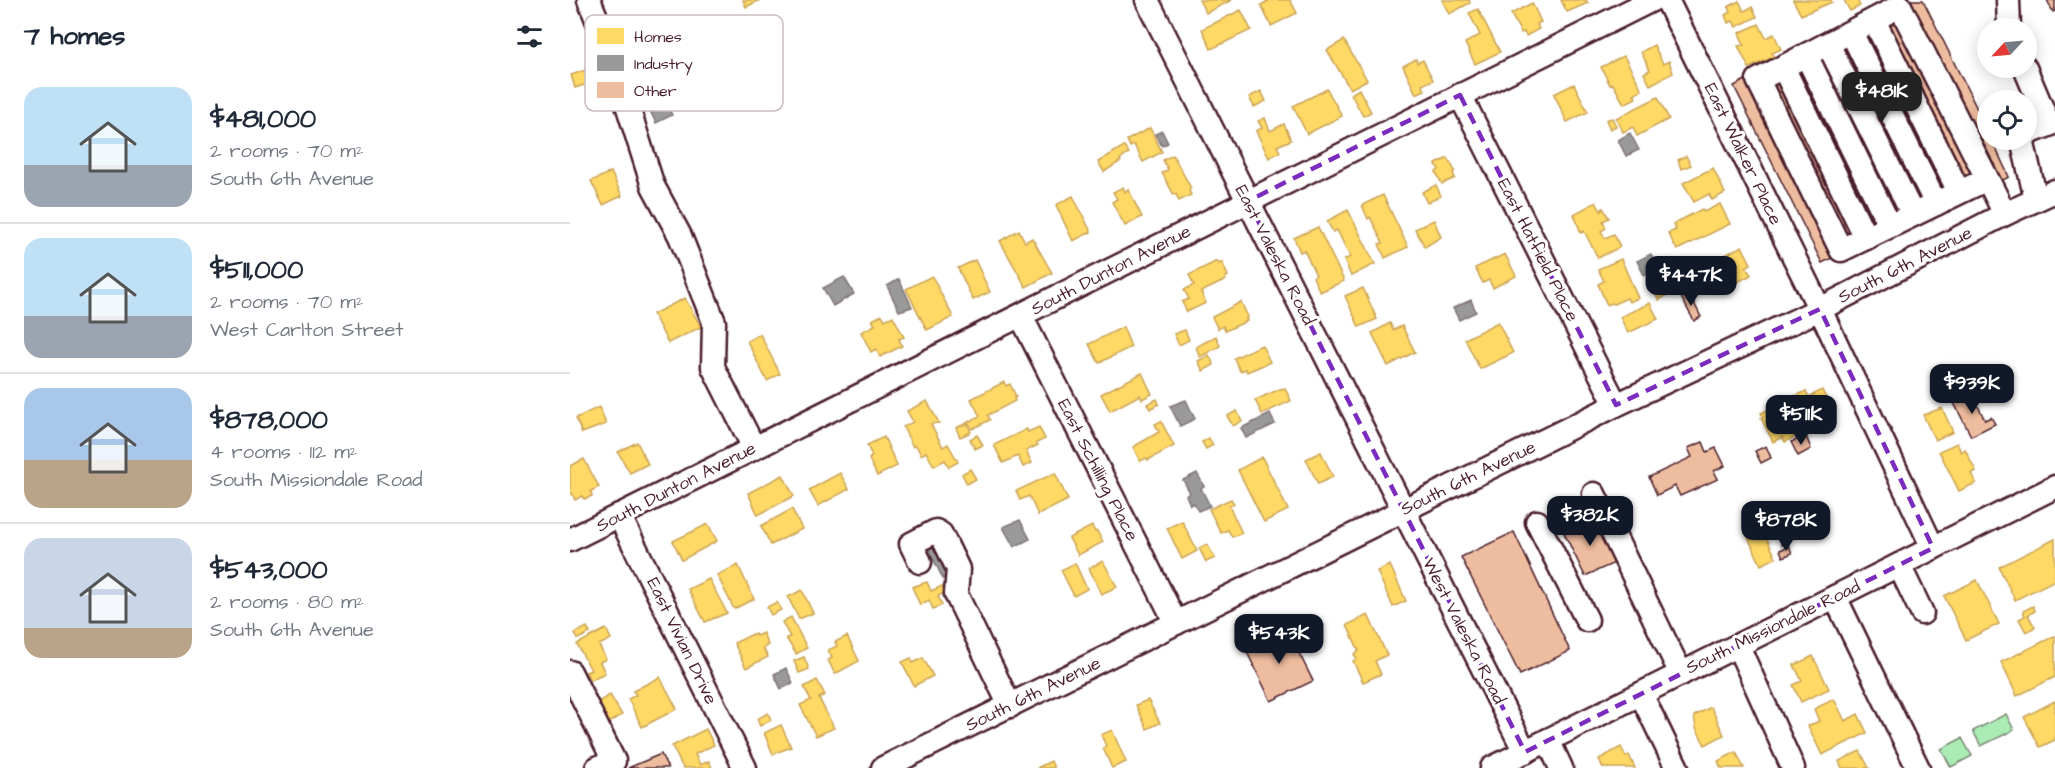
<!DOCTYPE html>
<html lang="en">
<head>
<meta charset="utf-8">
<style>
	:root { --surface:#fff; --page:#f6f6f7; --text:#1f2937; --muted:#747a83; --line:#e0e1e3; --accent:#111827 }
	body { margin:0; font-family:"Architects Daughter",sans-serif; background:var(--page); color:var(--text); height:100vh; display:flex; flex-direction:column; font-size:22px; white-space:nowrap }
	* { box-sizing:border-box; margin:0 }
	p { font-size:20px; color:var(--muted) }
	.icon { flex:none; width:33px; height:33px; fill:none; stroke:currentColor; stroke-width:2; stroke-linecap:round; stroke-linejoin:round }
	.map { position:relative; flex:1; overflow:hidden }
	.drawer { display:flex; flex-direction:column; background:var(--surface); width:570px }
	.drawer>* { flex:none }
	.needle { width:39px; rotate:244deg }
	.fabs { position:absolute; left:1407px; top:18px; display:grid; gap:12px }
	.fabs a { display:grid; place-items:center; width:60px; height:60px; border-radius:50%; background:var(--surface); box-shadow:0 3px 15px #0003; font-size:30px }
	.price { position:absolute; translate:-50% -51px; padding:0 14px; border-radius:12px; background:var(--accent); color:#fff; font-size:20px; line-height:39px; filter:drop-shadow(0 2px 3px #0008) }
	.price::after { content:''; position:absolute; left:50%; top:36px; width:18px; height:14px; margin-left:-9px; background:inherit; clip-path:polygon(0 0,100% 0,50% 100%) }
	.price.selected { background:#222; color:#fff }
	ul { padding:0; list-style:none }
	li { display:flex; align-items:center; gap:18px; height:150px; padding:0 24px }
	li+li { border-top:2px solid var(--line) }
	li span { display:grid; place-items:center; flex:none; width:168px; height:120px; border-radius:18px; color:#555 }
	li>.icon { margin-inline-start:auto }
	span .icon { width:72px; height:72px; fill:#fffc; stroke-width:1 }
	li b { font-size:26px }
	h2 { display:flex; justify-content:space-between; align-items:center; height:72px; padding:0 24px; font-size:26px }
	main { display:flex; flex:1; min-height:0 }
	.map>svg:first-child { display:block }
</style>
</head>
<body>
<main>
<section class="drawer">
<h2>7 homes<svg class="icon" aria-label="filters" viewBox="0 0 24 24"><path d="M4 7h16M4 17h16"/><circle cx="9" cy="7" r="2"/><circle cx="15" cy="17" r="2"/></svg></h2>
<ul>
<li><span style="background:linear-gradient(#bfe0f5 65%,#9aa5b1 0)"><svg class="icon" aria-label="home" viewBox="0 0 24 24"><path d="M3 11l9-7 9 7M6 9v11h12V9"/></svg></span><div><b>$481,000</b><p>2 rooms · 70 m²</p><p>South 6th Avenue</p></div></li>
<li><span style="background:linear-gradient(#bfe0f5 65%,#9aa5b1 0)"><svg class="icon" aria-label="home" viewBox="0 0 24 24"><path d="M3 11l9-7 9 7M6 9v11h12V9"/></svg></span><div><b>$511,000</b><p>2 rooms · 70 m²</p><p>West Carlton Street</p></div></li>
<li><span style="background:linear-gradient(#a9c7e8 60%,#b9a48a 0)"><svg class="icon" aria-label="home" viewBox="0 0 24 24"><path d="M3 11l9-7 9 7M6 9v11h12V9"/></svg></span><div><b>$878,000</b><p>4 rooms · 112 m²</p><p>South Missiondale Road</p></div></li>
<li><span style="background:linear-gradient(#c9d6e8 75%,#b9a48a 0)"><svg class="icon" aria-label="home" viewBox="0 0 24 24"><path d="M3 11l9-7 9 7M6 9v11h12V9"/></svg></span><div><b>$543,000</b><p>2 rooms · 80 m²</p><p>South 6th Avenue</p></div></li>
</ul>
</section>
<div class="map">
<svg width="1485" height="768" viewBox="0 0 1485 768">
	<rect width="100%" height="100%" fill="#fff"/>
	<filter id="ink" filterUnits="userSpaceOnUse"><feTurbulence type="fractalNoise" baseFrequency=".0167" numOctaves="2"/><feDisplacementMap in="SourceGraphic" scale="12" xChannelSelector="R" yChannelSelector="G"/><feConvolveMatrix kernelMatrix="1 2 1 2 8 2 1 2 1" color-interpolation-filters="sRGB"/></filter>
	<g filter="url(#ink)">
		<!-- green -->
		<g fill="#abebb4" stroke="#7a8570" stroke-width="1.5">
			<path d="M1436,714L1444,730L1411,746L1403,731Z"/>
			<path d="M1392,738L1402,756L1381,767L1371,749Z"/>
		</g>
		<!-- homes -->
		<g fill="#ffd966" stroke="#c9a154" stroke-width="1.5">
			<path d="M173,0H190L176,7Z"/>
			<path d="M629,0H662L636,13Z"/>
			<path d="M697,0H720L727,13L701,26L691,5L698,1Z"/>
			<path d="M872,0H899L900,3L879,14Z"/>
			<path d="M991,0H1016L1018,3L997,12Z"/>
			<path d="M1223,0H1261L1262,2L1231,15Z"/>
			<path d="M1274,0H1287L1290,6L1280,11Z"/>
			<path d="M1169,1L1174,11L1182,7L1187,17L1166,27L1163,21L1158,23L1155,15L1160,12L1158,7Z"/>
			<path d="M962,3L971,22L967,24L969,29L956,36L954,32L951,33L941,14Z"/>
			<path d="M908,9L930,52L905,64L895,43L910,35L899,13Z"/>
			<path d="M671,10L681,30L641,49L632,29Z"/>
			<path d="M1189,24L1196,38L1204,34L1211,49L1202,53L1204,57L1179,68L1168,46L1174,45L1169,33Z"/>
			<path d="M774,40L797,80L780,89L757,50Z"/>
			<path d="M1084,45L1093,64L1099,61L1103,73L1080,85L1074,73L1080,70L1071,52Z"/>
			<path d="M1054,56L1072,90L1064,94L1066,98L1054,104L1043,84L1040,85L1031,67Z"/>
			<path d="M846,59L847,63L853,60L863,80L852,85L855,90L846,94L833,66Z"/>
			<path d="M34,64L38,77L5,88L1,75Z"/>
			<path d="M1004,84L1018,112L997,122L984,94Z"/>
			<path d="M757,89L772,116L737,134L723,106Z"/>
			<path d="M789,89L801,112L793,116L781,94Z"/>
			<path d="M691,91L696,101L684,107L679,97Z"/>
			<path d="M1088,97L1099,119L1067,136L1063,127L1053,132L1046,118Z"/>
			<path d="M695,118L700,131L714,124L721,140L707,146L710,152L699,158L686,131L692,128L688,121Z"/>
			<path d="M1042,118L1046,126L1040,129L1036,120Z"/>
			<path d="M580,128L592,152L573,162L564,145L560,147L557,140Z"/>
			<path d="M554,146L559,153L550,159L551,161L534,172L528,162Z"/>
			<path d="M603,155L621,188L619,190L621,195L609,201L606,194L604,195L592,173L598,170L593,160Z"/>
			<path d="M1116,156L1121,165L1111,169L1108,160Z"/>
			<path d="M878,158L885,171L883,173L885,178L872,184L866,172L869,170L866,164Z"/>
			<path d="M1143,168L1155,193L1142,200L1139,194L1124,202L1113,183Z"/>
			<path d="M41,172L52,196L33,205L21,181Z"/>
			<path d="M866,185L871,196L857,203L852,192Z"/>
			<path d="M553,187L555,192L558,189L572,217L555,226L542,202L547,199L543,192Z"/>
			<path d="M813,195L838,247L815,258L809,244L813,243L800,217L798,219L792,205Z"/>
			<path d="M503,196L521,232L503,241L486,205Z"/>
			<path d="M1026,202L1031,211L1033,208L1039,218L1033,221L1036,228L1031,231L1035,238L1044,234L1050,247L1028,258L1014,231L1011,233L1004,214Z"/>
			<path d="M1150,204L1160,224L1107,250L1098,233L1106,230L1103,224L1132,209L1134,212Z"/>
			<path d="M778,210L805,264L781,276L774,260L780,257L767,230L763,232L757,221Z"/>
			<path d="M864,220L871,237L855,247L845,229Z"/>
			<path d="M748,227L774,281L750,292L743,277L746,275L734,250L730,252L724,238Z"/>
			<path d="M449,230L455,242L462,238L482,273L456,287L430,241Z"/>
			<path d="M1172,246L1181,264L1176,267L1181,275L1147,293L1144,287L1131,294L1119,272L1136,262L1140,269L1151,263L1149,258Z"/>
			<path d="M935,254L946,276L923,288L919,280L913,283L905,268Z"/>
			<path d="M1051,259L1068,298L1059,302L1057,298L1044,304L1042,303L1037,305L1028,284L1034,281L1028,269Z"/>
			<path d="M405,260L420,292L403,300L388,268Z"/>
			<path d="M647,261L649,264L652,262L658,276L655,277L656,280L631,292L636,303L617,312L612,302L619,299L614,290L624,285L619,275Z"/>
			<path d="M362,276L383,317L357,330L336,289Z"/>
			<path d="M1097,284L1101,293L1089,300L1084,291Z"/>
			<path d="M793,288L807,319L789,327L775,296Z"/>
			<path d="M115,298L131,327L98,343L83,314Z"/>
			<path d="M671,302L678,317L676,318L677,321L655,331L653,326L648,329L642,317Z"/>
			<path d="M1080,303L1088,319L1058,333L1050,317Z"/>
			<path d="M312,315L315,320L323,316L334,337L329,339L332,346L310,357L306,349L301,352L291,332L305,325L302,320Z"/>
			<path d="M928,322L943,353L910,369L895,339Z"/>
			<path d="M820,323L823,330L832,326L845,352L818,366L802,333Z"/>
			<path d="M553,327L561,347L529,363L519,344Z"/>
			<path d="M615,330L619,340L609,345L604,334Z"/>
			<path d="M190,334L210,374L197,381L177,341Z"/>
			<path d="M646,336L650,346L630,357L626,347Z"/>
			<path d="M692,345L700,362L677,372L676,369L670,371L664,358Z"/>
			<path d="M639,355L644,365L633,371L628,361Z"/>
			<path d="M572,373L582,394L572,399L570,395L540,411L531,394Z"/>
			<path d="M434,382L436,386L440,384L446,397L444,398L445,401L418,415L420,420L402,429L398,422L410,416L401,399Z"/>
			<path d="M715,388L721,401L692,414L685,400L710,389Z"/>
			<path d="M1252,390L1261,408L1240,418L1242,422L1228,429L1231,434L1215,442L1212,437L1203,442L1191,418L1193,417L1191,413L1236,391L1239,397Z"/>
			<path d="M587,399L589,404L580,409L577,404Z"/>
			<path d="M357,401L369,423L361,424L373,447L378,444L388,462L379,467L375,460L364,466L356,452L351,455L346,445L343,447L333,427L343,422L337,411Z"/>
			<path d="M29,407L36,424L12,433L6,418Z"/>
			<path d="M1372,408L1383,432L1365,440L1353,415Z"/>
			<path d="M667,411L672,421L663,426L657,416Z"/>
			<path d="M591,421L604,446L578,460L577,458L570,461L563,447L589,432L585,424Z"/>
			<path d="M397,423L401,432L390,437L386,428Z"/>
			<path d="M469,427L475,439L466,443L468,445L456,451L462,463L453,467L448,456L433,463L424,445L457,429L458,432Z"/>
			<path d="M407,435L413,445L405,449L400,439Z"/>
			<path d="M314,437L327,466L307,476L299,459L302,456L297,445Z"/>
			<path d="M639,438L643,445L636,449L632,442Z"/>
			<path d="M67,442L78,464L60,473L48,452Z"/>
			<path d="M1387,443L1391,452L1395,449L1406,471L1401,473L1406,483L1389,491L1369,451Z"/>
			<path d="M751,452L763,477L748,484L736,459Z"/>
			<path d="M692,457L718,510L694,522L668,470Z"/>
			<path d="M14,459L29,487L21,491L22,496L14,499L12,496L5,500L2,493L0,494V466Z"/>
			<path d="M400,469L406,479L397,484L392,474Z"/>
			<path d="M270,473L279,489L248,506L239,490Z"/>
			<path d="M485,473L498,500L468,515L459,496L450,500L446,491Z"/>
			<path d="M213,475L224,496L188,515L178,493Z"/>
			<path d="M661,499L664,504L659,506L672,533L662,537L658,530L651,533L639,509Z"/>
			<path d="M222,509L232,529L201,545L191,526Z"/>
			<path d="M612,521L627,551L612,559L597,528Z"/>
			<path d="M138,524L147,541L112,560L103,541Z"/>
			<path d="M522,526L525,532L527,531L533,542L508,555L499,538Z"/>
			<path d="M1191,526L1206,558L1191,565L1176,533Z"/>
			<path d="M1485,539V580L1445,600L1429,567Z"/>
			<path d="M637,544L645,558L636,562L629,548Z"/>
			<path d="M533,561L547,587L531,594L519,568Z"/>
			<path d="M505,563L517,589L504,596L491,570Z"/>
			<path d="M168,565L184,599L164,609L147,575Z"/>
			<path d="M820,565L836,601L823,607L807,571Z"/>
			<path d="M139,579L157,613L135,622L118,589Z"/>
			<path d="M1407,580L1429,624L1396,640L1374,596Z"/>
			<path d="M357,582L361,591L372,586L375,593L368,596L372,605L363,609L359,600L350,605L342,587Z"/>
			<path d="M232,590L243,613L229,619L218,597Z"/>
			<path d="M207,602L211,610L201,615L197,607Z"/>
			<path d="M1463,606L1465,611L1458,615L1465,627L1456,632L1449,619L1455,616L1453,611Z"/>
			<path d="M798,615L817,655L805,661L811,674L793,682L783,661L787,659L784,654L789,651L777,625Z"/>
			<path d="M221,617L237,648L226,654L216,638L220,637L212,622Z"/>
			<path d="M17,627L20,633L8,639L5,633Z"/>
			<path d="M36,629L41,639L29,645L36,659L30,662L35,673L20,680L16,672L21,670L7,644Z"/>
			<path d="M185,633L186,636L193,633L198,645L193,648L198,657L176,668L164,643Z"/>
			<path d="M277,636L289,661L265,674L258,660L262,658L258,650L267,646L265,642Z"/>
			<path d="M1485,636V677L1447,696L1431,662Z"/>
			<path d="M1243,656L1259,689L1231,702L1223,685L1232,681L1224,665Z"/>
			<path d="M234,657L239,669L229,673L224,661Z"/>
			<path d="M341,658L343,663L353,658L363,676L344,686L332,662Z"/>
			<path d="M90,677L107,709L72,727L58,699L66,695L63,691Z"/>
			<path d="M247,680L255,695L249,698L264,728L246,736L230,705L241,700L234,687Z"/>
			<path d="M40,695L52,715L34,726L23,705Z"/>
			<path d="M1264,699L1275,721L1288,714L1297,733L1252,755L1238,726L1249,721L1244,709Z"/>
			<path d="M578,700L590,723L577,729L566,705Z"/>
			<path d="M1485,701V740L1470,747L1454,717Z"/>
			<path d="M1141,707L1154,735L1135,745L1126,728L1124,716Z"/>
			<path d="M198,713L201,720L190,726L187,719Z"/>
			<path d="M211,725L221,747L203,754L194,733Z"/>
			<path d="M136,729L144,745L125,754L130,765L139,761L142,768H113L102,746Z"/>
			<path d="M542,730L556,762L542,768L533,748L536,746L531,735Z"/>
			<path d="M1051,747L1056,757L1059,755L1065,768H1033L1029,759Z"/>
			<path d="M1290,751L1299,768H1272L1269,761Z"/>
			<path d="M1166,752L1174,768H1151L1148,761Z"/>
			<path d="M481,761L484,768H467Z"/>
		</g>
		<!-- industry -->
		<g fill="#999" stroke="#817478" stroke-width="1.5">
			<path d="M93,97L102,115L86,123L77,105Z"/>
			<path d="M592,131L598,143L592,146L585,134Z"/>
			<path d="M1060,133L1069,150L1056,156L1048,140Z"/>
			<path d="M1081,254L1088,268L1074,275L1067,261Z"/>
			<path d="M274,277L284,294L263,306L253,288Z"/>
			<path d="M329,279L342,307L329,311L317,286Z"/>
			<path d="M901,300L906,312L889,320L883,308Z"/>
			<path d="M616,400L625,419L610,426L600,406Z"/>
			<path d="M700,414L705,424L676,438L671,428Z"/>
			<path d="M627,473L634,486L631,488L640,506L628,511L624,503L620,505L616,495L620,493L613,480Z"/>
			<path d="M450,520L460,539L444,547L433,527Z"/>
			<path d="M367,538L384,573L373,579L356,544Z"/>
			<path d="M216,668L223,683L211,689L204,674Z"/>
		</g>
		<!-- building -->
		<g fill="#eebc9f" stroke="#4a1f2b" stroke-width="1.5">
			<path d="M1340,0H1353L1418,131V140H1422L1439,177L1427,183L1336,2Z"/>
			<path d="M1477,0H1485V11L1483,12Z"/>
			<path d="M1327,19L1400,168L1399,174L1387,180L1312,26Z"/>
			<path d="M1302,29L1380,185L1367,192L1288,35Z"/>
			<path d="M1279,42L1358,198L1345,204L1266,48Z"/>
			<path d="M1257,53L1334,210L1321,216L1244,60Z"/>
			<path d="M1233,64L1312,221L1299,227L1220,71Z"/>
			<path d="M1177,79L1264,257L1252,263L1164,86Z"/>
			<path d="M1212,79L1287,229L1273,236L1198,85Z"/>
			<path d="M1119,293L1131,317L1124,321L1111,297Z"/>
			<path d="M1401,392L1415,420L1421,417L1425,424L1401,436L1383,401Z"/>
			<path d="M1236,436L1241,449L1228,456L1221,442Z"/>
			<path d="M1133,442L1137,452L1146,448L1155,466L1144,471L1148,479L1110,496L1105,486L1087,495L1079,477L1122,457L1118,448Z"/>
			<path d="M1196,446L1201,458L1191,463L1185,451Z"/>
			<path d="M1025,518L1047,562L1015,576L994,533Z"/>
			<path d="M944,532L1000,651L950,675L891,557Z"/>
			<path d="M1214,534L1217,542L1212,545L1208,536Z"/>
			<path d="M1219,546L1222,553L1213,557L1210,550Z"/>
			<path d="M717,629L743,681L701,701L676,650Z"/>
			<path d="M91,754L98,768H58Z"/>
		</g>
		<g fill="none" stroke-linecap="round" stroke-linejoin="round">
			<!-- minor casing -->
			<g stroke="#4a1f2b" stroke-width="27">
				<g id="minor">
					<path d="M19,0L40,51L83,186L110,236L144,322L143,367L184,448"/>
					<path d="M577,0L955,752"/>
					<path d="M1097,0L1257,324L1363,548"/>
					<path d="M1438,0L1439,28"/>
					<path d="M1304,20L1389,192"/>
					<path d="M1281,32L1366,204"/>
					<path d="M1258,44L1343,215"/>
					<path d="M1236,55L1320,226"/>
					<path d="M1213,67L1296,238"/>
					<path d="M1455,68L1479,125L1456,134"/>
					<path d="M890,95L1046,405"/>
					<path d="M1452,140L1466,199"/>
					<path d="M1417,179L1271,250L1188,80L1330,6L1435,214"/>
					<path d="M451,316L606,623"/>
					<path d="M1024,494L1111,674"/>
					<path d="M49,515L175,768"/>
					<path d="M967,522L1017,620"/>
					<path d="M0,540L1082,0"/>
					<path d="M350,562L341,544L366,531L371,534L388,569L386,594L440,706"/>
					<path d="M1329,565L1352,613"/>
					<path d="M1265,597L1348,768"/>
					<path d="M1168,646L1223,768"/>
					<path d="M0,672L44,761L27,768"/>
					<path d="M1071,694L1107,768"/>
					<path d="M978,740L991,768"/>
					<path d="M313,768L1046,405L1250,309L1435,214L1485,191"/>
					<path d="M922,768L1485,487"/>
				</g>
			</g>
			<!-- minor -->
			<use href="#minor" stroke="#fff" stroke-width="22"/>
		</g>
	</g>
	<!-- marked area -->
	<path fill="none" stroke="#7b2cbf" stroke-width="4.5" stroke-dasharray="12 8" stroke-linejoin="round" d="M890,95L1046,405L1250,309L1363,548L955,752L678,201Z"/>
	<g text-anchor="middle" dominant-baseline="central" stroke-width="6" stroke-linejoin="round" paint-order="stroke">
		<!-- street labels -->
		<g font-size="18" fill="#4a1f2b" stroke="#fff">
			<text transform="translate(1173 154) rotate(64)">East Walker Place</text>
			<text transform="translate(968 250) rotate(63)">East Hatfield Place</text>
			<text transform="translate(705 255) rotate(63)">East Valeska Road</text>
			<text transform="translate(1335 265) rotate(-27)">South 6th Avenue</text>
			<text transform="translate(541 270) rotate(-27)">South Dunton Avenue</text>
			<text transform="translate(528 470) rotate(63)">East Schilling Place</text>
			<text transform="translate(898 478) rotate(-26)">South 6th Avenue</text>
			<text transform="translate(106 487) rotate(-27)">South Dunton Avenue</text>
			<text transform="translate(1203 627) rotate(-26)">South Missiondale Road</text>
			<text transform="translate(894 631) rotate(63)">West Valeska Road</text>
			<text transform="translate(112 641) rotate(64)">East Vivian Drive</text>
			<text transform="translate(463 694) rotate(-26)">South 6th Avenue</text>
		</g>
	</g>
	<!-- legend -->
	<rect x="15" y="15" width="198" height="96" rx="9" fill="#fff" stroke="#c9bcbf" stroke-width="1.5"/>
	<rect x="27" y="28" width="27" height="16" fill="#ffd966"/>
	<rect x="27" y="55" width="27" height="16" fill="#999"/>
	<rect x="27" y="82" width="27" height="16" fill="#eebc9f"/>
	<g font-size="16" fill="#4a1f2b">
		<text x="64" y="42">Homes</text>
		<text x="64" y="69">Industry</text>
		<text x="64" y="96">Other</text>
	</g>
</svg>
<div class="fabs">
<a><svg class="needle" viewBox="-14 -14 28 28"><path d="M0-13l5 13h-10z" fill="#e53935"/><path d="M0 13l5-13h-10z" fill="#747a83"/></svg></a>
<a><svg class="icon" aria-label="locate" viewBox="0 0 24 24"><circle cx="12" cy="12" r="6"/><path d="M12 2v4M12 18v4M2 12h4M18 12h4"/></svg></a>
</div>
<b class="price selected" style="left:1312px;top:123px">$481K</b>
<b class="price" style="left:1121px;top:307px">$447K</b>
<b class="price" style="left:1402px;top:415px">$939K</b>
<b class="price" style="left:1231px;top:446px">$511K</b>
<b class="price" style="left:1020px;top:547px">$382K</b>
<b class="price" style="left:1216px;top:552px">$878K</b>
<b class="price" style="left:709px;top:665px">$543K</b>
</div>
</main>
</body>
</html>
